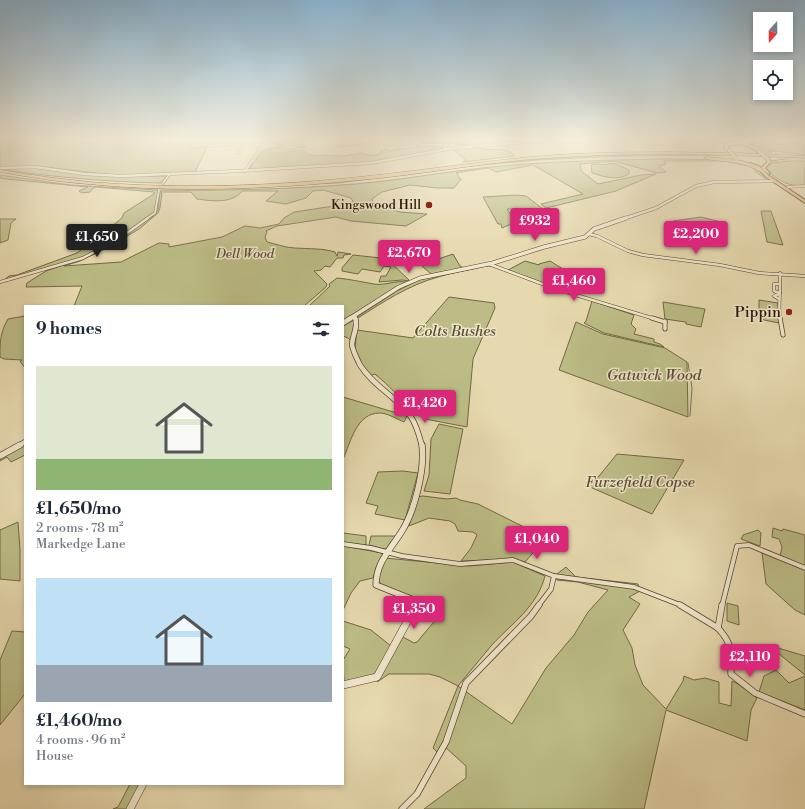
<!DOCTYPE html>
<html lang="en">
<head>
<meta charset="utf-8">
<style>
	:root { --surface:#fff; --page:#f6f6f7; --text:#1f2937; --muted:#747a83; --accent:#db2777 }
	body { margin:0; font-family:"Libre Bodoni",serif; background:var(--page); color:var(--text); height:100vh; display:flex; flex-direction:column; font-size:15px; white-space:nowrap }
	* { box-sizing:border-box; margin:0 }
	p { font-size:13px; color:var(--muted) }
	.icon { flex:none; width:22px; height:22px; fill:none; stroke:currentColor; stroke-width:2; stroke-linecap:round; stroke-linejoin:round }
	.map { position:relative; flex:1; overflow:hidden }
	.sheet { position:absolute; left:24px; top:305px; width:320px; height:480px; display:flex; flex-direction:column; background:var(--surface); border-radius:0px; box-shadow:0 2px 6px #0003 }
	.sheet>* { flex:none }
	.needle { width:26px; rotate:200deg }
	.controls { position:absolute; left:753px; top:12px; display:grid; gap:8px }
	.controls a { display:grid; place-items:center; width:40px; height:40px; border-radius:0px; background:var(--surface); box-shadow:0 2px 6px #0003; font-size:20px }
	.price { position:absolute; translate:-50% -34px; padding:0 9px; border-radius:4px; background:var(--accent); color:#fff; font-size:13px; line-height:26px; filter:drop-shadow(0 1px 2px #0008) }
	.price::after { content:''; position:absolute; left:50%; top:24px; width:12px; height:9px; margin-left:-6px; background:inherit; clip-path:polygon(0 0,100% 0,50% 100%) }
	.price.on { background:#222; color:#fff }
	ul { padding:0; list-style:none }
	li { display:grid; align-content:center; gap:8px; height:212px; padding:0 12px }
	li span { display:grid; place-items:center; height:124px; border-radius:0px; color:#555 }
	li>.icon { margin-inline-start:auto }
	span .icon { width:72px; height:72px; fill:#fffc; stroke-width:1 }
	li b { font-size:17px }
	h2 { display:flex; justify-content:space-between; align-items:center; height:48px; padding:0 12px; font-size:17px }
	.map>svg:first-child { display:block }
</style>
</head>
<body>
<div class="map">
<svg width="805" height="809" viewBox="0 0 805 809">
	<rect width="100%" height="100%" fill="#e7d9af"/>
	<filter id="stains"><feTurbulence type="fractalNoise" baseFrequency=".005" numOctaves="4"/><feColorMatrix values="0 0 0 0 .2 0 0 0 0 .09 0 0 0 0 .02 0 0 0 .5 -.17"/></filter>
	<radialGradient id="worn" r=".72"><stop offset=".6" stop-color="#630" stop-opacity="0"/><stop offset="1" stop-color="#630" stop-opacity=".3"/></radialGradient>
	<!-- green -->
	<g fill="#bcbd86" stroke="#726844">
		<path d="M0,140H193L190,148L207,147L196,170V173L113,175L36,166L0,168Z"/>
		<path d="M289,140H300L305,147L288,150L284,146H278L274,142Z"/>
		<path d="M340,140H359L364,144L339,147L333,141Z"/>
		<path d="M416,140H548L471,146C485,154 504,144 515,156L463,162L466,160L452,149L467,145L433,141L427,143L445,145L440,150L377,162L248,170L264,150L280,147L287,152L303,150L308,155L344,156L361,153L372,156L383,153L380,151L386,149L390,151L423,144Z"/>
		<path d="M744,140H783L798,144L800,141L791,140L805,142V155L766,150L773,151L763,150Z"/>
		<path d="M734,144C743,144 753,146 759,154L734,153L729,147Z"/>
		<path d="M631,154L719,155L622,156L538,160L471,166L337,183L230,188C364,181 497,158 631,154Z"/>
		<path d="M665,159L731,160L752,166L770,179L767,180L756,172L753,167L725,161H664L666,164L659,166L666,172L657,173L614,161L580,164L581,171L598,184L641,175L656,174L616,191L546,208L541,204L583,194L533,165L496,172L488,168L456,173L458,174V177L461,179L454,188H437L410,185L382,192L372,199L373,203L400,212L427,214L406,226L351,221L336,217L277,226L266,231L267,232L265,237L267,242C276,244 286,248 295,248C309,249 322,248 335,252L337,256L338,252L351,254L344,255L343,258H337L330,267L325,266L321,270L314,271L327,284L326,287L304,306H74L82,286L26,287L27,283L46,271L79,260L103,248L155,215L158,210L160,193H162L160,208L158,213L139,229L109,247L80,261L64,266L121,262L159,243L169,244V247L222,237L245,226L260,228L279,224L284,218L294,212L354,203L351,198L323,190L313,191L306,198L286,204L266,201L278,191H242C233,204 211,201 197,199L191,192H160L162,190C226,191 290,189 355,184C404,180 453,170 502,166C556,161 611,160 665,159Z"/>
		<path d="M783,161H805V185C786,187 782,181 766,171L765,167L771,162Z"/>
		<path d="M610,163L616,164L629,170V174C617,181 605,177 592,173L591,165C598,162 604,167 610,163Z"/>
		<path d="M34,167L113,176H167L161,183C108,182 55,177 3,170Z"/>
		<path d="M0,175L70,185L158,190L157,209L154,214L137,224L119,238L80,259L4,280L9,276L17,275L77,253L111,227L122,218L124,213L154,194V192L96,187L92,189L90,192L82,193L79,191L88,187L6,179L0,178Z"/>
		<path d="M516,195L526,196L543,209H535L528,215L523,216L517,209H507L516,222L502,228L501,224H498L483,197Z"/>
		<path d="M761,211H771L783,245L767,242Z"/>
		<path d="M701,217L721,222L710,240L693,238L671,226L673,221Z"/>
		<path d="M0,219H16L11,223L8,240L0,243Z"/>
		<path d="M453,254L460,266L464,268L431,274L421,265Z"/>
		<path d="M353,255L381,258L389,261L410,281L402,280L379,282L381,276H386L391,267L384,266L380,272L362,269L358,274L342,271V268Z"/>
		<path d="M525,261L539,265V264L550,261L574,276L571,278L563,276L560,278L563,279L554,287L508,270Z"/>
		<path d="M489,265L491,266H486C470,270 454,272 438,277C409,285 383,302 358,318L357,317L397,291L419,280Z"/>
		<path d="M337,278C349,279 362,282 374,284C385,286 395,280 406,282L343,320V306H309L330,286L329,284Z"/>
		<path d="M449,297L494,303L495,308L473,359L467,427L425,419L422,416L412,415C403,399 389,386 375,374L369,376L354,357L357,330L413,338Z"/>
		<path d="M759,300L778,303L779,323L759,319Z"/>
		<path d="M592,301L634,315L631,324L636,329L634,334L654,339V342L660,344L664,347L604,333L584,323L586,321Z"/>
		<path d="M663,302L705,309L701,327L686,324V322L665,319Z"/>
		<path d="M25,316V368L20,361L22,360L4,359L0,357C0,341 0,333 8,319Z"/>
		<path d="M354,320L355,326L351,341L348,338L343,336V326Z"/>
		<path d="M576,322L603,334L665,348L687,362L688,417L559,370Z"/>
		<path d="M343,397L407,416L404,422C397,419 387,413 380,413C356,413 351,442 343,459Z"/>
		<path d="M439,424L463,429L450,494L424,491L429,475L431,439Z"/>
		<path d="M24,444L25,455L11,462L7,457L0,461V457Z"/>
		<path d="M617,454L684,460L652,514L590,487Z"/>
		<path d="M403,471L418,473L405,520L375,514L378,506L366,503L378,472Z"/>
		<path d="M423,496L447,499L456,498L460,500L478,504L546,538L525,562L514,559L461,561L471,548L477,535L473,532L458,531L455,524L450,521L429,518L409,526L416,497Z"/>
		<path d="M18,522L20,549V581L0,579V530Z"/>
		<path d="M773,528L782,531L783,529L805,535V567L780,557L782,547L779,539L772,537Z"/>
		<path d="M758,530L761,533L760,546L741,539L743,535Z"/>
		<path d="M343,533L366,536V545L343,543Z"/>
		<path d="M371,536H396L388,549H384L369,545Z"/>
		<path d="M344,546L382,553L383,555L377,565L373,578L360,581L351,593L343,610V549Z"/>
		<path d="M762,553L805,570V615L795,610L766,584Z"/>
		<path d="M385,558L469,566L513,562L545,576C537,607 512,623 491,646C480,659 469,673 458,686L512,724L546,668L574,635L588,612L608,590L578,582L557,580V574L566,567L576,577L638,584L640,591L629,597L640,604L623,630L632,648L635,665L643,685L666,709L683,681L684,676L694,680L705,678L719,682V703L731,706L732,681L738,684L757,698L751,710L747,741L666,710L644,809H424L466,778V766L445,747L437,752L433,748L458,686L440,677L429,674H389L377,682L403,637L414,643L417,642L439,616L425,607L381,585L378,579Z"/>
		<path d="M727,603L738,606L739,625L727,621Z"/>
		<path d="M343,621L371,630L391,646L375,675L344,683L343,660L350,649L343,646Z"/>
		<path d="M12,631L25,632V694L0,725V660Z"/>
		<path d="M768,645L805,656V675Z"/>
		<path d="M776,670L789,683L805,676V710L759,692L764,676Z"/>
		<path d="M130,784H142L130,809H113L118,807Z"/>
	</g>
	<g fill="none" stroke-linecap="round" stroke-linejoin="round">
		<!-- stream -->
		<path stroke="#6e756f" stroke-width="1" d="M688,363L692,388L690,416"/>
		<!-- minor-far4 casing -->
		<g stroke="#58442d" stroke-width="3">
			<g id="minor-far4">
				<path d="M227,140C237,146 249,141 260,146L257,154L245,171"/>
				<path d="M743,140L750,145"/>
				<path d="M209,146L232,144"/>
				<path d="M396,148L423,145H447L443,150"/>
				<path d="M238,153L242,149V145"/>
				<path d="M163,183L169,175"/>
				<path d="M788,187L805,186"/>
				<path d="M146,219L155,213L159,190"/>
			</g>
		</g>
		<!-- minor-far3 casing -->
		<g stroke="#58442d" stroke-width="3.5">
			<g id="minor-far3">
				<path d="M589,234L597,236L628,251L643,255L720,265L759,273L805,276"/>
				<path d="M489,264L556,289L655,319"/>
				<path d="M780,273C781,288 778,305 780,319"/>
				<path d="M0,282L83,258L120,238L148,218"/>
				<path d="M780,284H774V291L780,293"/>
				<path d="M779,294L774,296L779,299"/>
			</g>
		</g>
		<!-- minor-far2 casing -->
		<g stroke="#58442d" stroke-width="5">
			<g id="minor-far2">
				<path d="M652,318L665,322"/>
				<path d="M780,318L783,335"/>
				<path d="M665,321V329"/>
			</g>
		</g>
		<!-- minor-far1 casing -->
		<g stroke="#58442d" stroke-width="5.5">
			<g id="minor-far1">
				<path d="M343,544L371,548L402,556L460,564L513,560L554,576L634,587L683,606"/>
				<path d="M538,606L551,589L554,576"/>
				<path d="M722,606L737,546L749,545L805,568"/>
			</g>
		</g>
		<!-- minor casing -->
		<g stroke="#58442d" stroke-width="7">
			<g id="minor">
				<path d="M680,605L718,628"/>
				<path d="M718,628L722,605"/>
				<path d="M718,628C734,646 730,651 731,674L755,693L805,714"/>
				<path d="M402,809L417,794L446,742L466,683L531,616L539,605"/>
			</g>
		</g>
		<!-- tertiary-far4 casing -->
		<g stroke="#58442d" stroke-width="3.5">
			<g id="tertiary-far4">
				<path d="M0,168L35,167L85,174L121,176L238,171L371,163L453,148L553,140"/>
				<path d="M623,219L656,208L696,186L714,182L775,181"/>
			</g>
		</g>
		<!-- tertiary-far3 casing -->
		<g stroke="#58442d" stroke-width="4.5">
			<g id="tertiary-far3">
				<path d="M353,317L356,319"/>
				<path d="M349,319L399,287L420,278L493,263L544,247L585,237L594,229L626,218"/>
			</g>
		</g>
		<!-- tertiary-far2 casing -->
		<g stroke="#58442d" stroke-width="6">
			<g id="tertiary-far2">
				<path d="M355,318C359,326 352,336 352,345C353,351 357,359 360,365C373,386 397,397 411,417C417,426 419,435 422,446"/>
				<path d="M343,323L351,318"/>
				<path d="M18,446L25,442"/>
			</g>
		</g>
		<!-- tertiary-far1 casing -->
		<g stroke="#58442d" stroke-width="7">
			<g id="tertiary-far1">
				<path d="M0,456L20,445"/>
				<path d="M414,606L411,599L376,585C376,562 391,549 402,531C415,510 425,469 422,445"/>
			</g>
		</g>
		<!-- tertiary casing -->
		<g stroke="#58442d" stroke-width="8">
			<g id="tertiary">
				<path d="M343,685L377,677L414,609V605"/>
				<path d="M130,809L143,784"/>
			</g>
		</g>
		<!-- primary casing -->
		<g stroke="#281302" stroke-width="1.5">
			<path id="primary" d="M712,140H719L736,143L735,144Z"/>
		</g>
		<!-- trunk casing -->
		<g stroke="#281302" stroke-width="2">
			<g id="trunk">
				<path d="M735,142C746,142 755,145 763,153L760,154C751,146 740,142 728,146V148L731,150V152H729L724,148L725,144Z"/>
				<path d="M767,158H769L771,162L765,168L770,173L768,174L761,168L767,162Z"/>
				<path d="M750,163L759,166L768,175L805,200V203L766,177L757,168L749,165V163Z"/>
			</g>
		</g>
		<!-- motorway casing -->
		<g stroke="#281302" stroke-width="1">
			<g id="motorway">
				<path d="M755,146L772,152L770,153L755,148Z"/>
				<path d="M669,152L737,153L805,156V158C714,154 624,152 533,159C475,164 418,175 360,180C270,189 178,193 88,184C59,182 29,177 0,172V170C30,175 60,179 90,182C166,188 241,187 316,181C382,176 446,166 511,159C564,153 617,152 669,152Z"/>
				<path d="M706,157C726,159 748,158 764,171L761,172C742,161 725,162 705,159L704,158Z"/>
				<path d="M787,159H788V161L769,163L767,162Z"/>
			</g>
		</g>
		<!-- minor-far4 -->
		<use href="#minor-far4" stroke="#efe6cb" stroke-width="2"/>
		<!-- minor-far3 -->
		<use href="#minor-far3" stroke="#efe6cb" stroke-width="2.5"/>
		<!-- minor-far2 -->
		<use href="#minor-far2" stroke="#efe6cb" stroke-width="3.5"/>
		<!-- minor-far1 -->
		<use href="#minor-far1" stroke="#efe6cb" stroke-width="4"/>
		<!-- minor -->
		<use href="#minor" stroke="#efe6cb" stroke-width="5.5"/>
		<!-- tertiary-far4 -->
		<use href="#tertiary-far4" stroke="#efe6cb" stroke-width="2.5"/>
		<!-- tertiary-far3 -->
		<use href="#tertiary-far3" stroke="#efe6cb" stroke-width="3.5"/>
		<!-- tertiary-far2 -->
		<use href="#tertiary-far2" stroke="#efe6cb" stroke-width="4.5"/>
		<!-- tertiary-far1 -->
		<use href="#tertiary-far1" stroke="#efe6cb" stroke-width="5.5"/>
		<!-- tertiary -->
		<use href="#tertiary" stroke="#efe6cb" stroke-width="7"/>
		<!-- primary -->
		<use href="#primary" fill="#e4bc78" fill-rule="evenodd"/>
		<!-- trunk -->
		<use href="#trunk" fill="#e4bc78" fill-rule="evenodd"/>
		<!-- motorway -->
		<use href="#motorway" fill="#e4bc78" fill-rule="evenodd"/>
		<!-- trunk-bridge casing -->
		<g stroke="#281302" stroke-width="4.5" stroke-linecap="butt">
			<g id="trunk-bridge">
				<path d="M730,151L736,159"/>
				<path d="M761,153L768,159"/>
			</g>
		</g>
		<!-- trunk-bridge -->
		<use href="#trunk-bridge" stroke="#e4bc78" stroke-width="3.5"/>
	</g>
	<!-- sky -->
	<linearGradient id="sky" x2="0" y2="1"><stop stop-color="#8ab5d4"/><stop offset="0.55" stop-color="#f4eedb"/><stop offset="1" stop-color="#f4eedb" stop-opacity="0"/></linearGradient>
	<rect width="805" height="253" fill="url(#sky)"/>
	<!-- markers -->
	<g fill="#8f2418" stroke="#efe6cb" stroke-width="1.5">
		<circle cx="429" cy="205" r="4"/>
		<circle cx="789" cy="312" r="4"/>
	</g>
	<g text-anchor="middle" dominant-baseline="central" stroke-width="3" stroke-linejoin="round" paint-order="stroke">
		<!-- far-poi labels -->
		<g font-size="13" fill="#281302" stroke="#efe6cb" text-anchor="end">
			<text x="421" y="205">Kingswood Hill</text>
		</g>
		<!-- far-park labels -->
		<g font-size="13" font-style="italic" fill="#5c4e30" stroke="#efe6cb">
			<text x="245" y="254">Dell Wood</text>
		</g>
		<!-- poi labels -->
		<g font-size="15" fill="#281302" stroke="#efe6cb" text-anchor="end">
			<text x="781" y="312">Pippin</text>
		</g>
		<!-- park labels -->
		<g font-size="15" font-style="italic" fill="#5c4e30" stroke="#efe6cb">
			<text x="455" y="331">Colts Bushes</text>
			<text x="654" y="375">Gatwick Wood</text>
			<text x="640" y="482">Furzefield Copse</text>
		</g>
	</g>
	<rect width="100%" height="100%" filter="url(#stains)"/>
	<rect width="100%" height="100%" fill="url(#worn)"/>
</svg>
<div class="controls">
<a><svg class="needle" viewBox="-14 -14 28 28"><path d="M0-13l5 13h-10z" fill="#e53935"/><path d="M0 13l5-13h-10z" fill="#747a83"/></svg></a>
<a><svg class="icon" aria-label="locate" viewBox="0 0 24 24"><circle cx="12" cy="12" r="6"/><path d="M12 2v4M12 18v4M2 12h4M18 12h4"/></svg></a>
</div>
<b class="price" style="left:535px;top:242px">£932</b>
<b class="price" style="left:696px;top:255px">£2,200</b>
<b class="price on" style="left:97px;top:258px">£1,650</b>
<b class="price" style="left:409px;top:274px">£2,670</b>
<b class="price" style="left:574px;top:302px">£1,460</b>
<b class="price" style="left:425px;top:424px">£1,420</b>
<b class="price" style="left:537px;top:560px">£1,040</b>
<b class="price" style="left:414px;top:630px">£1,350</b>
<b class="price" style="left:750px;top:678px">£2,110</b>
<section class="sheet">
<h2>9 homes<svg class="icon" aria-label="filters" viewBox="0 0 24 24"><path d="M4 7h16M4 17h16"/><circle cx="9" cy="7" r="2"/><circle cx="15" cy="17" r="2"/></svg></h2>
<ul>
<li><span style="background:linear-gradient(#dfe7d0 75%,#8fb573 0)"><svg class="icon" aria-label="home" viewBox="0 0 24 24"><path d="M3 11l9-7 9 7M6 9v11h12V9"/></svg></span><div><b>£1,650/mo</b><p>2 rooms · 78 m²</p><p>Markedge Lane</p></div></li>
<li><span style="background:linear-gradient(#bfe0f5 70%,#9aa5b1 0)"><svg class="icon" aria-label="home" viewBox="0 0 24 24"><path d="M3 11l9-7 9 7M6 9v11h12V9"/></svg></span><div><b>£1,460/mo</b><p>4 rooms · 96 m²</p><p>House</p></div></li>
</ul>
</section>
</div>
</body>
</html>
